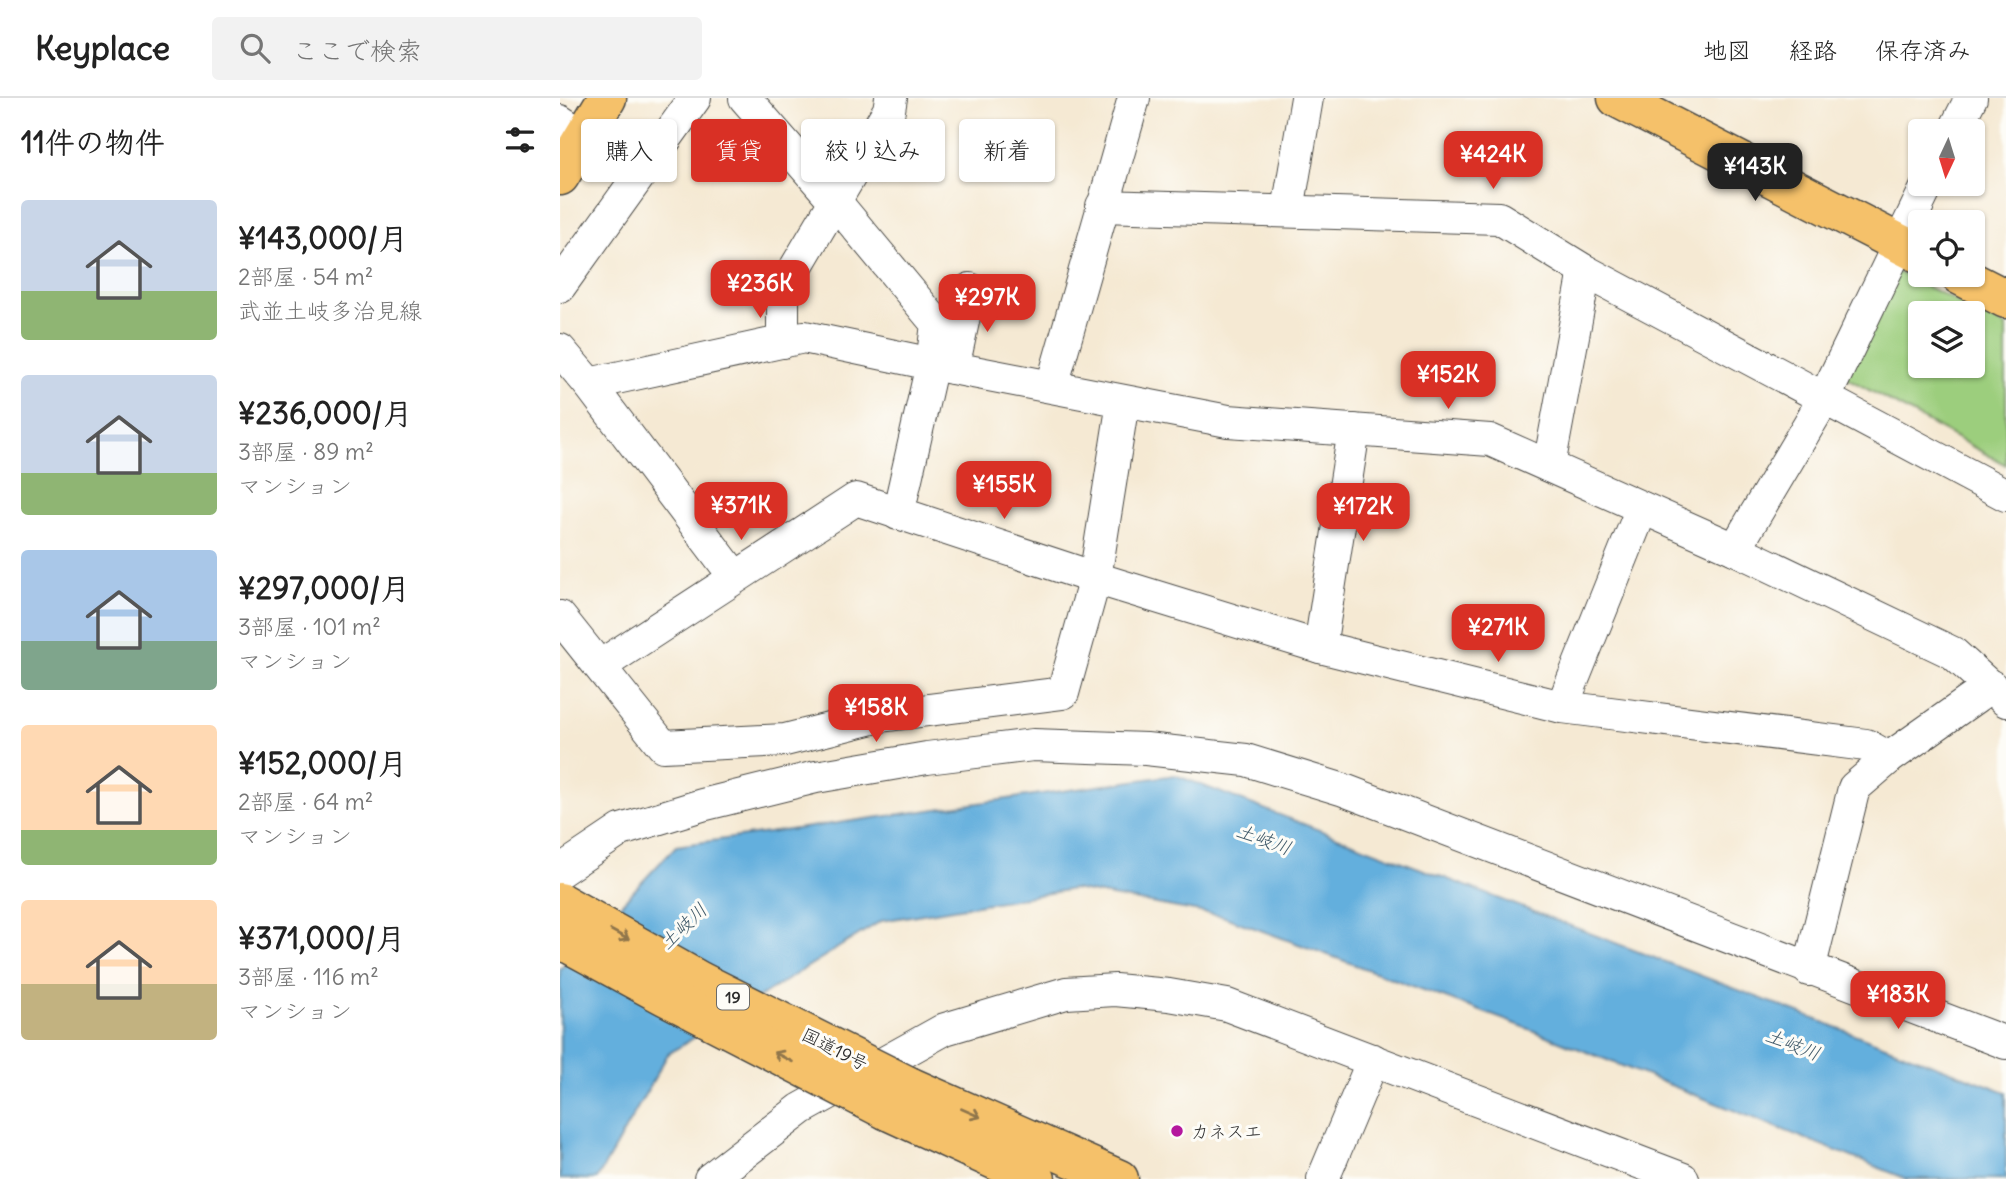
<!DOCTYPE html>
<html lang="ja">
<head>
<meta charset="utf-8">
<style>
	:root { --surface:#fff; --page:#f2f2f2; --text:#222; --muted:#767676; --line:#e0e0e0; --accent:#d93025 }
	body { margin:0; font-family:Delius,"Klee One",sans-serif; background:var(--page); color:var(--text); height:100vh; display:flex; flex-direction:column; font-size:26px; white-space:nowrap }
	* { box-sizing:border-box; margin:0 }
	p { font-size:23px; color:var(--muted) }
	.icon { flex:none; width:38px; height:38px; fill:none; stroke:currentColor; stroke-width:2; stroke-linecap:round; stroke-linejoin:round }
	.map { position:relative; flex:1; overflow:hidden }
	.panel { display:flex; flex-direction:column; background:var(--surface); width:560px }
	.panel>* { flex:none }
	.top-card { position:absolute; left:21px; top:21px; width:665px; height:63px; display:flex; gap:14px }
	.needle { width:46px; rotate:184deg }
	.buttons { position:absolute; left:1348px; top:21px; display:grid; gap:14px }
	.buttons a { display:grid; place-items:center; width:77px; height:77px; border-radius:7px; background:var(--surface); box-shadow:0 2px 5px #0004; font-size:35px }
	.price { position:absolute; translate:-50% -60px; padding:0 16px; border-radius:14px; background:var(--accent); color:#fff; font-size:23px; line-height:46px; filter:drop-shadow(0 2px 4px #0008) }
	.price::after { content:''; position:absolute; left:50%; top:42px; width:21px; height:16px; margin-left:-10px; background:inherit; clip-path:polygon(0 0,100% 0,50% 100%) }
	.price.on { background:#222; color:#fff }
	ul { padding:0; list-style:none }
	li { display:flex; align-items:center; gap:21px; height:175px; padding:0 21px }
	li span { display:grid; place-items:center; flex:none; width:196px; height:140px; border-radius:7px; color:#555 }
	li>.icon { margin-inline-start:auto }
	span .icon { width:84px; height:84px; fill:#fffc; stroke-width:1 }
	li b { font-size:30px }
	h2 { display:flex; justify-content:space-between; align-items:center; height:84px; padding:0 21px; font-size:30px }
	.tag { padding:0 24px; border-radius:7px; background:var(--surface); box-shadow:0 2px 5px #0004; font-size:24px; line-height:63px }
	.tag.on { background:var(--accent); color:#fff }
	header { display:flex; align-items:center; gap:42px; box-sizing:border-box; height:98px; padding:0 35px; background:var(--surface); border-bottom:2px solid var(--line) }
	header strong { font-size:33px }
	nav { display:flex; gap:38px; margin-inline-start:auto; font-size:24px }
	.search { width:490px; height:63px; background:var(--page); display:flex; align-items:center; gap:18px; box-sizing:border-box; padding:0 24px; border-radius:7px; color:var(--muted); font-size:26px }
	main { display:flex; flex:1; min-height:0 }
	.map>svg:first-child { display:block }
</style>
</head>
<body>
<header>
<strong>Keyplace</strong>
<div class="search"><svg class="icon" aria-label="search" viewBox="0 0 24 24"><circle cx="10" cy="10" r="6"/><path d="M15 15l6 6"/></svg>ここで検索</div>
<nav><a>地図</a><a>経路</a><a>保存済み</a></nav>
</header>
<main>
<section class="panel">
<h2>11件の物件<svg class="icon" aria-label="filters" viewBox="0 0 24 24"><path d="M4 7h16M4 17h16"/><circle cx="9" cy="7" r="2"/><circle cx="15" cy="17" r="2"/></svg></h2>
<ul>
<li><span style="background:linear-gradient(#c9d6e8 65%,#8fb573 0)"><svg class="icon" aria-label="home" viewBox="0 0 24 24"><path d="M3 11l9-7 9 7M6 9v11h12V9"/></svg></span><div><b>¥143,000/月</b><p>2部屋 · 54 m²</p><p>武並土岐多治見線</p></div></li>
<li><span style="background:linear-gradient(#c9d6e8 70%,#8fb573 0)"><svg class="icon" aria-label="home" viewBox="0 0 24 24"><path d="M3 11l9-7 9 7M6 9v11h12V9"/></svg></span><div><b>¥236,000/月</b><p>3部屋 · 89 m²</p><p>マンション</p></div></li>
<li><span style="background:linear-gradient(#a9c7e8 65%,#7fa58c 0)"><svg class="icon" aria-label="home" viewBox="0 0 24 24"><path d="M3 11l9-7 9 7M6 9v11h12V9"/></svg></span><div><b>¥297,000/月</b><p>3部屋 · 101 m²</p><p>マンション</p></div></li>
<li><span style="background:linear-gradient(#ffd9b3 75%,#8fb573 0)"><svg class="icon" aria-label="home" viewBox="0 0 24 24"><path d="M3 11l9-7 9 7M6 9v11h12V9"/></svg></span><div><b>¥152,000/月</b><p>2部屋 · 64 m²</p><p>マンション</p></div></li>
<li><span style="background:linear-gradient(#ffd9b3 60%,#c2b280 0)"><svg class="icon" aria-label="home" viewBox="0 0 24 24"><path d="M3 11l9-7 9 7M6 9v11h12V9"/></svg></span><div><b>¥371,000/月</b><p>3部屋 · 116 m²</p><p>マンション</p></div></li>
</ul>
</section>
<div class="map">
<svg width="1446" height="1081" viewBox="0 0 1446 1081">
	<rect width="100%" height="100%" fill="#fdfcf7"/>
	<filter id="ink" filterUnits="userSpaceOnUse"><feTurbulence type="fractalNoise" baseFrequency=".0143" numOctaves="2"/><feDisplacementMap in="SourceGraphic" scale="14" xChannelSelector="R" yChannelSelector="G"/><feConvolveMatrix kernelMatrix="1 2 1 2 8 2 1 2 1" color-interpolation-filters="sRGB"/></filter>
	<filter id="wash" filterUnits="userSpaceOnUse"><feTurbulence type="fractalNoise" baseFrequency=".00686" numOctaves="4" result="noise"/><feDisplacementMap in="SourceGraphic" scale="28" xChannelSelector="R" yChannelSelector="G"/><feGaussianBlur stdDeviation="1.57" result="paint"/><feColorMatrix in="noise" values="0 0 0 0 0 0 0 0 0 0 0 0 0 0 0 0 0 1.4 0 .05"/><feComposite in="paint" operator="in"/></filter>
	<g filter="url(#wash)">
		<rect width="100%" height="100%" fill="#f5e9d3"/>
		<!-- green -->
		<path fill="#9cce7d" stroke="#647c54" stroke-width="2" fill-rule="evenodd" d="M1336,173L1446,228V367L1278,275ZM1360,215H1412V268H1360Z"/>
		<!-- water -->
		<path fill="#64afdd" stroke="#486d84" stroke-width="2" d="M615,677L1446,994V1081H1347L964,929L662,818L513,791L321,823L108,956L37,1081H0V871L116,748Z"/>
	</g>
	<g filter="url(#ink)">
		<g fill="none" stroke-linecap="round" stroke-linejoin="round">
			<!-- minor casing -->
			<g stroke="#494844" stroke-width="34">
				<g id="minor">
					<path d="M185,0L274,102L377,226L372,266L338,416"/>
					<path d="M0,23L24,39"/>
					<path d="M1394,33L1411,0"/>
					<path d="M542,108L939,120L1025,173L1446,397"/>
					<path d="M728,112L747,0"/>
					<path d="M0,188L135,0"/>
					<path d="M223,244V191L329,12L331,0"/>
					<path d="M0,252L29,286L175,479"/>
					<path d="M393,270L410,191"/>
					<path d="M29,286L244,239L372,266L668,323L930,342L1175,451L1393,555L1446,603"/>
					<path d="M492,288L574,0"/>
					<path d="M989,368L1025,173"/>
					<path d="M1175,451L1264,301L1368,86"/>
					<path d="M0,519L103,648L225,642L321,618L503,595L535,480L563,304"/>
					<path d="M760,549L794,332"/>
					<path d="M40,568L296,401L535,480L760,549L1002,609L1306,647L1329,660"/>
					<path d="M1002,609L1082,410"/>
					<path d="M0,773L61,732L142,707L256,679L367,660L473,647L586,651L686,662L784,692L1446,945"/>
					<path d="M1249,872L1294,690L1329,660L1431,588"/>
					<path d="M150,1081L241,1011L385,931L506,895L555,892L609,897L667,907L1123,1081"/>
					<path d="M763,1081L813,962"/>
				</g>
			</g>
			<!-- major casing -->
			<g stroke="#494844" stroke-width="41">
				<g id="major">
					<path d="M1057,0L1360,156"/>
					<path d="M0,78L47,0"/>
					<path d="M1399,177L1446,201"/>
				</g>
			</g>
			<!-- highway casing -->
			<g stroke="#494844" stroke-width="41">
				<g id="highway">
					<path d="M349,988L559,1081"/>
					<path d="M328,1013L476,1081"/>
				</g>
			</g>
			<!-- minor -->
			<use href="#minor" stroke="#fff" stroke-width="32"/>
			<!-- major -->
			<use href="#major" stroke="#f5c16b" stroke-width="38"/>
			<!-- highway -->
			<use href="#highway" stroke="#f5c16b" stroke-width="38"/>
			<!-- highway-bridge casing -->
			<g stroke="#494844" stroke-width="41" stroke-linecap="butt">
				<g id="highway-bridge">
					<path d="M0,804L140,883L349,988"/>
					<path d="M0,841L105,898L328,1013"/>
				</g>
			</g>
			<!-- highway-bridge -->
			<use href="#highway-bridge" stroke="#f5c16b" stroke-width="38"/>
		</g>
		<!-- one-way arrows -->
		<defs><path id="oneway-shaft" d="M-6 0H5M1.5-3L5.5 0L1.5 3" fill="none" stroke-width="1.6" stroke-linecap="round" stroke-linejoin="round" transform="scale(1.75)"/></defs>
		<g stroke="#90764b">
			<use href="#oneway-shaft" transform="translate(60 837) rotate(29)"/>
			<use href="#oneway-shaft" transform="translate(223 959) rotate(-153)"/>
			<use href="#oneway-shaft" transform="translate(411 1015) rotate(24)"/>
		</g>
	</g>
	<!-- markers -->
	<circle fill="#b5179e" stroke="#fdfcf7" stroke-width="2.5" cx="617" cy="1033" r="7"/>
	<g text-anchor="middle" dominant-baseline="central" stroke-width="6" stroke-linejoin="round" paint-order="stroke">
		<!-- shield labels -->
		<rect fill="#fdfcf7" stroke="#6a6a68" stroke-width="2" x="157" y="886.5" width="32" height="25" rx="5"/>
		<g font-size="16" font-weight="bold" fill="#2b2b2b">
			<text x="173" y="899">19</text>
		</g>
		<!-- street labels -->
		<g font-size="18" fill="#2b2b2b" stroke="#fdfcf7">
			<text transform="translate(275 951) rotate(27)">国道19号</text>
		</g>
		<!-- poi labels -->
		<g font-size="18" fill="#2b2b2b" stroke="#fdfcf7" text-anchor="start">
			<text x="631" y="1033">カネスエ</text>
		</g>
		<!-- water labels -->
		<g font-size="19" font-style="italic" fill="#3f5969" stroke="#fdfcf7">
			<text transform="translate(704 741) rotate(20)">土岐川</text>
			<text transform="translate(123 828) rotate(-44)">土岐川</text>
			<text transform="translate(1233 946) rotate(21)">土岐川</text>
		</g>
	</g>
</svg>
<div class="buttons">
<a><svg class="needle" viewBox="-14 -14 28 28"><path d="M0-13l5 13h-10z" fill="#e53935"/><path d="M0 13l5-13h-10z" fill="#767676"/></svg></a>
<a><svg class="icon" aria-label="locate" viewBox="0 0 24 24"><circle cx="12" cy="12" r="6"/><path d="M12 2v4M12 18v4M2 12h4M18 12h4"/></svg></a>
<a><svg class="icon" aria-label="layers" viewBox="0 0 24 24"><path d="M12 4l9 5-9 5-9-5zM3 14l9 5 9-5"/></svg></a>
</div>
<b class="price" style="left:933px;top:93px">¥424K</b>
<b class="price on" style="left:1195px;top:105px">¥143K</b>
<b class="price" style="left:200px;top:222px">¥236K</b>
<b class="price" style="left:427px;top:236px">¥297K</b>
<b class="price" style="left:888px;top:313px">¥152K</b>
<b class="price" style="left:444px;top:423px">¥155K</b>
<b class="price" style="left:181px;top:444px">¥371K</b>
<b class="price" style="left:803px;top:445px">¥172K</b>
<b class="price" style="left:938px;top:566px">¥271K</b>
<b class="price" style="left:316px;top:646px">¥158K</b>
<b class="price" style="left:1338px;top:933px">¥183K</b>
<div class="top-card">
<a class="tag">購入</a>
<a class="tag on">賃貸</a>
<a class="tag">絞り込み</a>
<a class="tag">新着</a>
</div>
</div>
</main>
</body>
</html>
